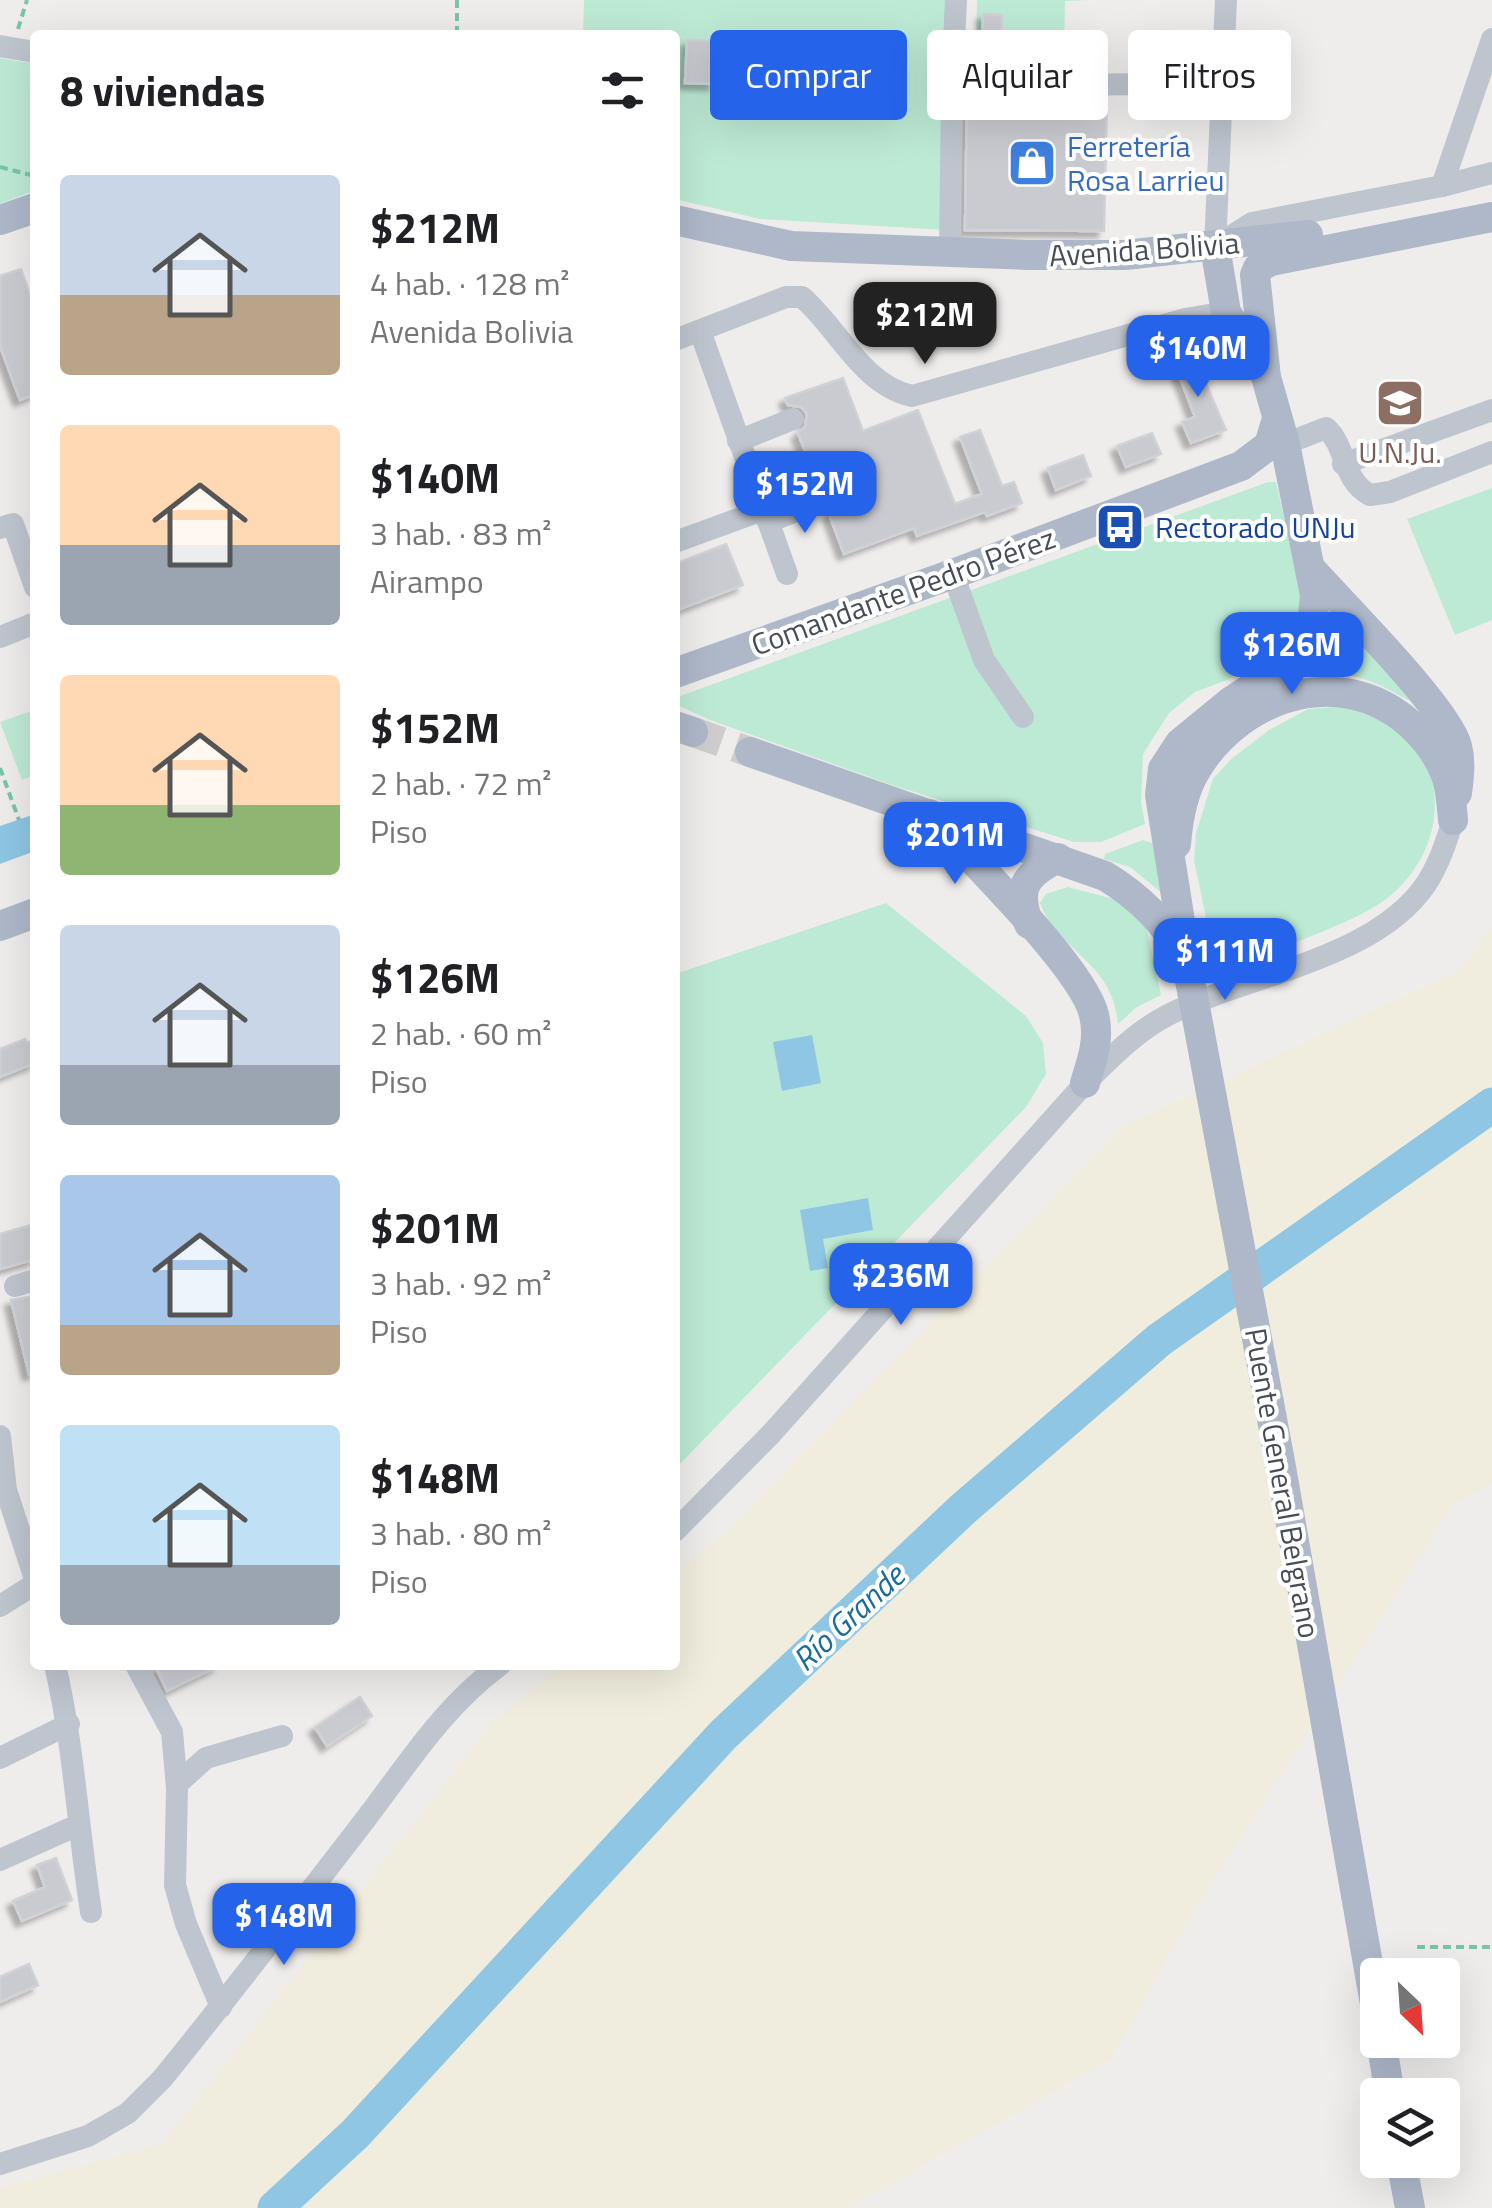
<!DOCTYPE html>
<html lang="es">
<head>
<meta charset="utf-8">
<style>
	:root { --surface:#fff; --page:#f2f2f2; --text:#202124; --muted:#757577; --accent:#2563eb }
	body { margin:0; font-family:"Titillium Web",sans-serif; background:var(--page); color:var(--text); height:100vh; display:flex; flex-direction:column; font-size:38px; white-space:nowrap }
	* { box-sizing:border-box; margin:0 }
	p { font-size:32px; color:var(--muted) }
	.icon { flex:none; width:55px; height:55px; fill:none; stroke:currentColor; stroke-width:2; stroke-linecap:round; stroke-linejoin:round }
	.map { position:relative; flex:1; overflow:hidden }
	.panel { position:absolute; left:30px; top:30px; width:650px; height:1640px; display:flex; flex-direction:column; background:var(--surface); border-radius:10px; box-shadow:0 10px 40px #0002 }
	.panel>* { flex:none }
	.hud { position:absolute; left:710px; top:30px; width:630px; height:90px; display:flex; gap:20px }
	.needle { width:65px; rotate:155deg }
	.fabs { position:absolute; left:1360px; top:1958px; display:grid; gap:20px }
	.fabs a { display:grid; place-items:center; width:100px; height:100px; border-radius:10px; background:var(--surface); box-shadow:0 10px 40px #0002; font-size:50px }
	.price { position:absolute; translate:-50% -85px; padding:0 22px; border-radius:20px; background:var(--accent); color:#fff; font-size:32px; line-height:65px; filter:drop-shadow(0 2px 5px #0008) }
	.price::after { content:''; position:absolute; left:50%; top:60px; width:30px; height:22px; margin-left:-15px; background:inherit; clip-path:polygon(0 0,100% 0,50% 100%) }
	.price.active { background:#222; color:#fff }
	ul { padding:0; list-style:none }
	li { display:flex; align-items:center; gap:30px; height:250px; padding:0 30px }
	li span { display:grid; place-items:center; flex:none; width:280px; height:200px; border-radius:10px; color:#555 }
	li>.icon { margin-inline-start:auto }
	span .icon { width:120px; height:120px; fill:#fffc; stroke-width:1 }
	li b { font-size:42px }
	h2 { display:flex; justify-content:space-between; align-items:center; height:120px; padding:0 30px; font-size:42px }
	.tag { padding:0 35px; border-radius:10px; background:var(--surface); box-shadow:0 10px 40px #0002; font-size:35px; line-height:90px }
	.tag.active { background:var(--accent); color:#fff }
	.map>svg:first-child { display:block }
</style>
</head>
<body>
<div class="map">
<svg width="1492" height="2208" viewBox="0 0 1492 2208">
	<defs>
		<filter id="shadow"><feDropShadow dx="-6" dy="6" stdDeviation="2.5" flood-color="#0004"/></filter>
	</defs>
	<rect width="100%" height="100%" fill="#efedec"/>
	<!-- green -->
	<g fill="#bdead5">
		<path d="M584,0H948L945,230L760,219L675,199V35H583Z"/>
		<path d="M977,0H1089L1065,1L1064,62L984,64L976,55Z"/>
		<path d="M0,58L35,64V190L0,204Z"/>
		<path d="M1268,482H1276L1298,577L1302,605L1299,623L1277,648L1227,680L1195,692L1169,713L1143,754L1141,803L1145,824L1101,842H1074L889,784L710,720L675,704V698Z"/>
		<path d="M1492,488V620L1455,635L1407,519Z"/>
		<path d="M1328,599L1411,702C1357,670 1339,670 1278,681C1305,653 1329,641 1328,599Z"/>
		<path d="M1360,705C1374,714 1394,722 1406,734C1460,790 1433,876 1369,910C1323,935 1266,952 1217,971L1194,860L1196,833L1213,779L1230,760L1269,730L1308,709Z"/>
		<path d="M31,711L35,722V775L22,780L0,722Z"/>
		<path d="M1143,840L1152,843L1159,855L1163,894L1130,867L1104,859L1105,854Z"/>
		<path d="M1068,887L1121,901L1146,925L1161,995L1137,1007L1118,1024C1113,961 1059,953 1040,903L1046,894Z"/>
		<path d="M886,903L1026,1016L1043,1043L1046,1074L1026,1107L675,1469V974Z"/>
	</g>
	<!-- sand -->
	<path fill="#f0edde" d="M1492,928V1484L1453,1505L1192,1914L1112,2059L896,2181L842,2208H0V2188L163,2143L494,1721L563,1665H675V1574L728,1530L1122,1127L1460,970Z"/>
	<!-- water -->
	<g fill="#8ec6e4">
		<path d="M35,814V851L0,864V826Z"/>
		<path d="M812,1035L821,1083L782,1091L773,1042Z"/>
		<path d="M868,1198L873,1230L823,1239L828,1268L810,1271L800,1210Z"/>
	</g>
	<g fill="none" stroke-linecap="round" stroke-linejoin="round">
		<!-- river -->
		<path stroke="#8ec6e4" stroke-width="35" d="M275,2208L355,2134L723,1735L963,1509L1159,1340L1492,1105"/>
	</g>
	<!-- building -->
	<g fill="#cacbd1" stroke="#d1d2d8" stroke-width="2.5" filter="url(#shadow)">
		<path d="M983,14L1002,15L1001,62L982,61Z"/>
		<path d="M687,40L716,41L714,84L685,83Z"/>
		<path d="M1107,99L1104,231L965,230L967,100Z"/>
		<path d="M21,269L35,310V394L20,400L0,346V276Z"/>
		<path d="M1192,351L1226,430L1191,443L1182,422L1195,417L1173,359Z"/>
		<path d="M843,378L863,431L918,410L955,504L982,494L960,437L980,430L1002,486L1014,482L1022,503L987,516L985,512L917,536L914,528L844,554L829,514L836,508L838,495L832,488L819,486L798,433L805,427L807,414L801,407L788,405L785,398Z"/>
		<path d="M1152,433L1161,454L1126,467L1117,446Z"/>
		<path d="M1083,455L1091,476L1056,490L1048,468Z"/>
		<path d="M726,544L743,585L675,611V564Z"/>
		<path d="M25,1039L27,1043L35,1040V1063L0,1077V1049Z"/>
		<path d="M35,1224V1259L0,1269V1234Z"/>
		<path d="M35,1296V1373L29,1374L11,1300Z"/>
		<path d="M155,1665H220L167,1691Z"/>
		<path d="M360,1697L372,1716L327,1746L315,1727Z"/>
		<path d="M56,1858L72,1900L22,1921L13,1901L45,1887L37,1865Z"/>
		<path d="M29,1964L38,1985L0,2002V1977Z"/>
	</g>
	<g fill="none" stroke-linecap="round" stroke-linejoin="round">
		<!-- major-tunnel -->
		<path stroke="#cdcdce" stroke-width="30" stroke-dasharray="30 15" stroke-linecap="butt" d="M693,732L750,752"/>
		<!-- path -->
		<g stroke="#79c5aa" stroke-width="4" stroke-dasharray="8 5" stroke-linecap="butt">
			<path d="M457,0V35"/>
			<path d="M18,29L27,0"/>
			<path d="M35,157L31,175L35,184"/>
			<path d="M0,167L31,175"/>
			<path d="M0,768L19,820"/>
			<path d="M1417,1947H1492"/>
		</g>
		<!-- minor -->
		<g stroke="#bec5ce" stroke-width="22">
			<path d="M0,46L35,52"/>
			<path d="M952,85L1223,84"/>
			<path d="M1442,186L1492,39"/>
			<path d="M1222,242L1252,223L1442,186L1492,173"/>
			<path d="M1215,247L1226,0"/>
			<path d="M950,254L952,85L956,0"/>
			<path d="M700,331L787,574"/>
			<path d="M675,340L786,297H802C838,328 862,385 912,396L1185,319L1226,312"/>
			<path d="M738,441L793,419"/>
			<path d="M1285,444L1326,428C1347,447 1342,480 1370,495L1390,492L1492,452"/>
			<path d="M1343,464L1492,410"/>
			<path d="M768,522L824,500"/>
			<path d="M0,528L13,524L35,587"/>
			<path d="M675,542L763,510"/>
			<path d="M953,574L984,660L1023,717"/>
			<path d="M0,637L35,623"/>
			<path d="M15,1286L35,1280"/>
			<path d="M0,1436L6,1490L35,1579"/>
			<path d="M675,1531L771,1434L1085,1083C1111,1058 1135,1032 1168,1015C1245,975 1375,960 1426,884C1439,864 1446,843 1453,820"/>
			<path d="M0,1606L35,1584"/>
			<path d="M55,1665C74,1746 78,1829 91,1912"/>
			<path d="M136,1665L172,1732L177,1788L175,1885L186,1924L221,2007"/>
			<path d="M0,1758L69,1724"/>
			<path d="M177,1784L206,1758L282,1736"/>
			<path d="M0,1860L78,1825"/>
			<path d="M0,2164L88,2136L128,2113L162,2079C231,1994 298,1907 365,1820C408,1764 442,1708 500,1665"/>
		</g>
		<!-- major -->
		<g stroke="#aeb8c9" stroke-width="30">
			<path d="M0,220L35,208"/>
			<path d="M675,220L791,246L1029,255H1125L1308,235"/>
			<path d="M1215,247L1226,312L1261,369"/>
			<path d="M1310,568C1340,602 1448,709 1457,746C1461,761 1459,778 1457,793"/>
			<path d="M675,673L953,574L1241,466L1269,445L1277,419"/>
			<path d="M675,726L693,732"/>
			<path d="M750,752L1105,876C1138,896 1163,920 1182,953"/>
			<path d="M929,814C966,854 1084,969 1094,1015C1100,1039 1092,1061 1085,1083"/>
			<path d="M1176,844C1178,819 1183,791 1196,770C1236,703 1324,667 1393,711C1418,727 1440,754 1448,782C1451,794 1452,808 1453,820"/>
			<path d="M1029,924C1015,888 1025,875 1058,858"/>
			<path d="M0,926L35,913"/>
			<path d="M1378,2021L1281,1467L1186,959L1160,795L1163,769L1180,743L1230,702L1292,661L1303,650L1311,635L1315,595L1285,444L1266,377L1255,275L1258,268L1271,261L1492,217"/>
			<path d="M1381,2040L1390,2095"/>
			<path d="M1401,2160L1410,2208"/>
		</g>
	</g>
	<!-- icons -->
	<defs>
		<g id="shop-square" transform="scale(2.5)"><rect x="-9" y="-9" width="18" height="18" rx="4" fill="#3f7fe0" stroke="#fff"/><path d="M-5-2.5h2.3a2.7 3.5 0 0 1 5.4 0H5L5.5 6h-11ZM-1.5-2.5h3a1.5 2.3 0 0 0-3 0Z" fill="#fff"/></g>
		<g id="university-square" transform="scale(2.5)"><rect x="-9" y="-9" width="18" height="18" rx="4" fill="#8d6e63" stroke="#fff"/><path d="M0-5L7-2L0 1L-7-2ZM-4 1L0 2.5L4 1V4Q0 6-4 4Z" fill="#fff"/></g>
		<g id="bus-square" transform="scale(2.5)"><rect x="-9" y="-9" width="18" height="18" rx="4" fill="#1a4fb4" stroke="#fff"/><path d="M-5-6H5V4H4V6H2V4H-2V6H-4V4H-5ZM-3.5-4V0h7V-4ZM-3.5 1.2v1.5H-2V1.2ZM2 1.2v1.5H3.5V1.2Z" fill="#fff"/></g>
	</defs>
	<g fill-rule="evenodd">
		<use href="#shop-square" x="1032" y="163"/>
		<use href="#university-square" x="1400" y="403"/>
		<use href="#bus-square" x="1120" y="527"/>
	</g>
	<g text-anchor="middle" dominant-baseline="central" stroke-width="8" stroke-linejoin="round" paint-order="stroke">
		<!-- shop labels -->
		<g font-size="30" fill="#366cbe" stroke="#fff" text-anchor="start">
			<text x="1067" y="146">Ferretería<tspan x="1067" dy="34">Rosa Larrieu</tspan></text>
		</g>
		<!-- street labels -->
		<g font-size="30" fill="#464d58" stroke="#fff">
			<text transform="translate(1144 249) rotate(-4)">Avenida Bolivia</text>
			<text transform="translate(903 591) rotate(-20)">Comandante Pedro Pérez</text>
			<text transform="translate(1283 1483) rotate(80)">Puente General Belgrano</text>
		</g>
		<!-- education labels -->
		<g font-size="30" fill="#785e54" stroke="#fff">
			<text x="1400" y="452">U.N.Ju.</text>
		</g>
		<!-- transit labels -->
		<g font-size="30" fill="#164399" stroke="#fff" text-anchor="start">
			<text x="1155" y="527">Rectorado UNJu</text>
		</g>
		<!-- water labels -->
		<g font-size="32" font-style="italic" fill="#186c9a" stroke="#fff">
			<text transform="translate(848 1617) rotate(-43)">Río Grande</text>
		</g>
	</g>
</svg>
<div class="fabs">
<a><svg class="needle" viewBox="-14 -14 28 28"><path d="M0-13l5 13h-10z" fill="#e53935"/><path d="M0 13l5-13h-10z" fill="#757577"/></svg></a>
<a><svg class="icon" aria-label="layers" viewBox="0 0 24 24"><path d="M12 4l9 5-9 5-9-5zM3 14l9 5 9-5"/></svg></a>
</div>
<b class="price active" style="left:925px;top:367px">$212M</b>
<b class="price" style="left:1198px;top:400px">$140M</b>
<b class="price" style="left:805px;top:536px">$152M</b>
<b class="price" style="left:1292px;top:697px">$126M</b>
<b class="price" style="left:955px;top:887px">$201M</b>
<b class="price" style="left:1225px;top:1003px">$111M</b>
<b class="price" style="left:901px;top:1328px">$236M</b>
<b class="price" style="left:284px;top:1968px">$148M</b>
<div class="hud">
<a class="tag active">Comprar</a>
<a class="tag">Alquilar</a>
<a class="tag">Filtros</a>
</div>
<section class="panel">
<h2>8 viviendas<svg class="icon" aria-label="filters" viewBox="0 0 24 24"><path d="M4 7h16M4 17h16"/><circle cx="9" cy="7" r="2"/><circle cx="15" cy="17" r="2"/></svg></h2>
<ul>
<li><span style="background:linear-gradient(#c9d6e8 60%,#b9a48a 0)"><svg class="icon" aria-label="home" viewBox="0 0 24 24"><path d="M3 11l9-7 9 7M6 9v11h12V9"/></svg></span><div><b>$212M</b><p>4 hab. · 128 m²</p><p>Avenida Bolivia</p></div></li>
<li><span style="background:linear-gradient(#ffd9b3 60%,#9aa5b1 0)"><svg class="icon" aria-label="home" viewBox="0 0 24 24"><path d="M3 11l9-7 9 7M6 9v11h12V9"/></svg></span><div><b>$140M</b><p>3 hab. · 83 m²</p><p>Airampo</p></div></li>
<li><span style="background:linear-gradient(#ffd9b3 65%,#8fb573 0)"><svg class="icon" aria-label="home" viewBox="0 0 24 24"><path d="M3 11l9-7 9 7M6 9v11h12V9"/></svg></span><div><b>$152M</b><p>2 hab. · 72 m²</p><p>Piso</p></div></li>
<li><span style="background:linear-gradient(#c9d6e8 70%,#9aa5b1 0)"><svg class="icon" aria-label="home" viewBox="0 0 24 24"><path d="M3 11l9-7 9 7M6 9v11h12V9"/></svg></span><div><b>$126M</b><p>2 hab. · 60 m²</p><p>Piso</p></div></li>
<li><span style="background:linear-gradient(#a9c7e8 75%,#b9a48a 0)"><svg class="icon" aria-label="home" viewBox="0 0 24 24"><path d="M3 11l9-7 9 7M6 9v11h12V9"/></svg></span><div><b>$201M</b><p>3 hab. · 92 m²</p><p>Piso</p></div></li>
<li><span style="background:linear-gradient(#bfe0f5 70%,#9aa5b1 0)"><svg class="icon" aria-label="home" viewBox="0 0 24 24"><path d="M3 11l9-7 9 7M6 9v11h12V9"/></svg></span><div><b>$148M</b><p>3 hab. · 80 m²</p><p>Piso</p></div></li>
</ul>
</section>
</div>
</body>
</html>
